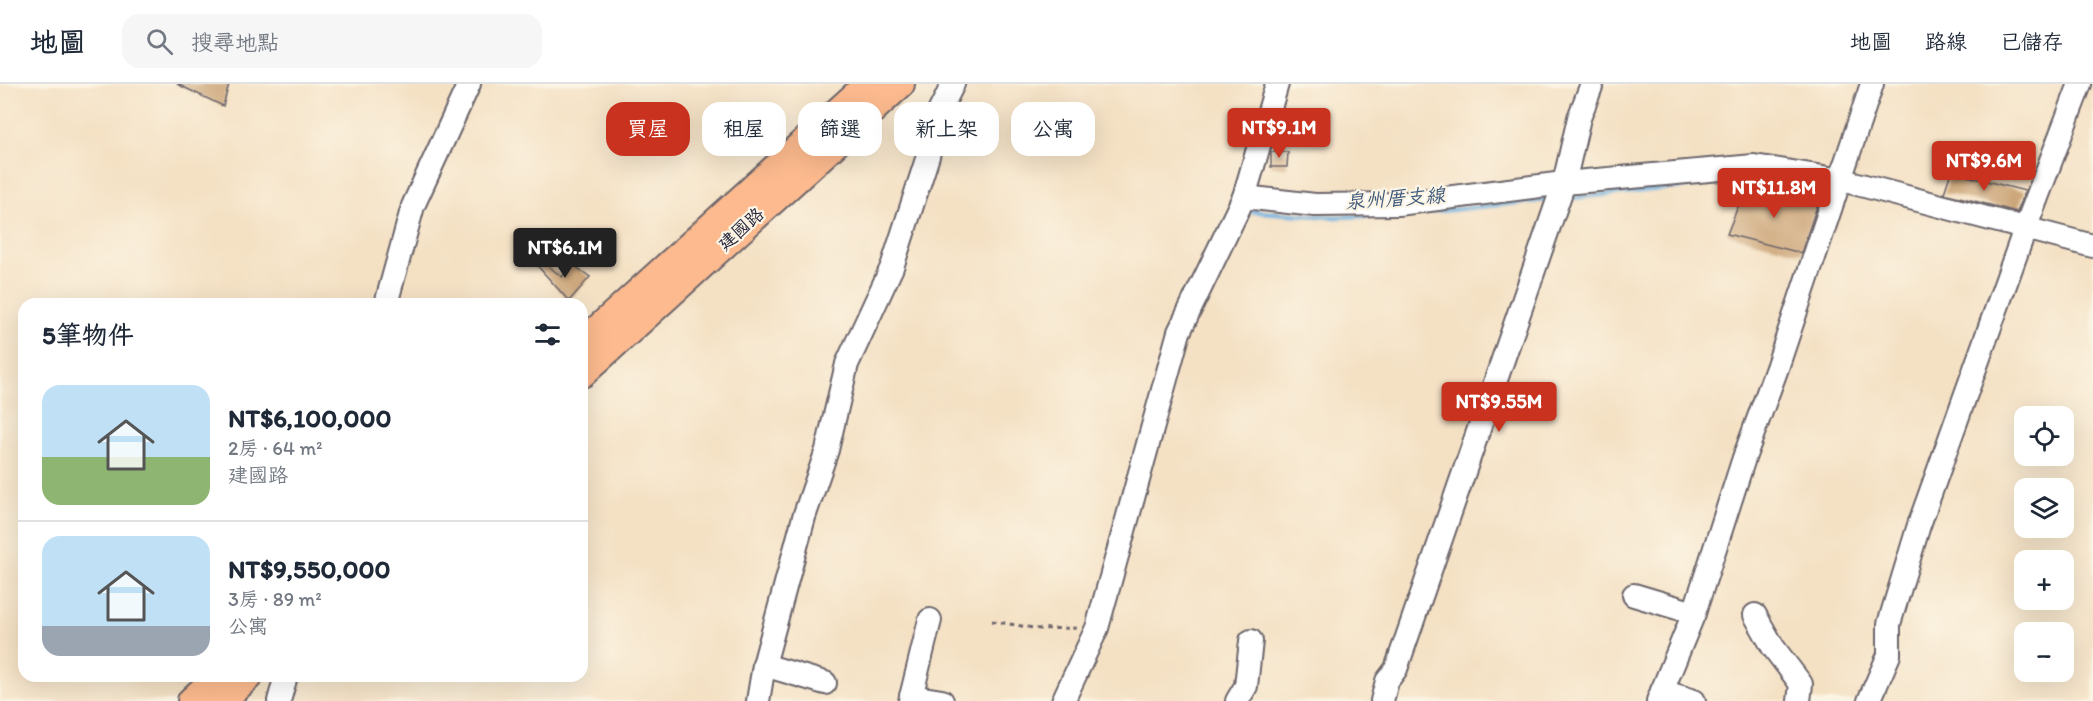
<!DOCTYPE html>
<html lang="zh-TW">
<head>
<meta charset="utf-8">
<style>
	:root { --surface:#fff; --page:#f6f6f7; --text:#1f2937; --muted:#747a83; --line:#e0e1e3; --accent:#c8321e }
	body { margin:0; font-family:Itim,"LXGW WenKai TC",sans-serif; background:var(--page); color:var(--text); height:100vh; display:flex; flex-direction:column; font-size:22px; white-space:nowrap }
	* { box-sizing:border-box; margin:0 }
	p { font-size:20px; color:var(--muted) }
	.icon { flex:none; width:33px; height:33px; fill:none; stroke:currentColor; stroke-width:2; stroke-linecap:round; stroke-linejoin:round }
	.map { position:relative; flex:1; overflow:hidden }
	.drawer { position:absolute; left:18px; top:214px; width:570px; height:384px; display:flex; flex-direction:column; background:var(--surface); border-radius:18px; box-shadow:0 6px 24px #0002 }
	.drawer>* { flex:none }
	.top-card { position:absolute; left:606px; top:18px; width:570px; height:54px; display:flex; gap:12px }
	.tools { position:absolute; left:2014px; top:322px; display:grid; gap:12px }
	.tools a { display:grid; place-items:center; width:60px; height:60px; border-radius:12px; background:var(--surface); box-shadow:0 6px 24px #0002; font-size:30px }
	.price { position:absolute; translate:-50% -51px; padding:0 14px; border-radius:6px; background:var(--accent); color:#fff; font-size:20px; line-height:39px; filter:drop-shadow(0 2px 3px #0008) }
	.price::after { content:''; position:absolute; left:50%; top:36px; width:18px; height:14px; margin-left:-9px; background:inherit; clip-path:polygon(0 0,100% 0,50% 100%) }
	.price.current { background:#222; color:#fff }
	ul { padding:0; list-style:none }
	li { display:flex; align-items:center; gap:18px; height:150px; padding:0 24px }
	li+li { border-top:2px solid var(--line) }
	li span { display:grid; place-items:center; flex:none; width:168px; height:120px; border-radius:18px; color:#555 }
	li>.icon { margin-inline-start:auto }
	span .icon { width:72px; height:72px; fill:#fffc; stroke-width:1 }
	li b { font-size:26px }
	h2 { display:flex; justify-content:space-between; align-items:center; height:72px; padding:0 24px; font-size:26px }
	.pill { padding:0 21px; border-radius:18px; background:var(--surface); box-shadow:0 6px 24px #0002; font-size:21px; line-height:54px }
	.pill.current { background:var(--accent); color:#fff }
	header { display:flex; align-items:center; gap:36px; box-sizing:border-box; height:84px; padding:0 30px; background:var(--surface); border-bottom:2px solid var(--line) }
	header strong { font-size:28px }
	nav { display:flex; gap:33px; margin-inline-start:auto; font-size:21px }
	.search { width:420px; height:54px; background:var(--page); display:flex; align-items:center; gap:15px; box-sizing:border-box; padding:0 21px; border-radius:18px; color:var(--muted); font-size:22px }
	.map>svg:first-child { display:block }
</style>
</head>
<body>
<header>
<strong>地圖</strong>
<div class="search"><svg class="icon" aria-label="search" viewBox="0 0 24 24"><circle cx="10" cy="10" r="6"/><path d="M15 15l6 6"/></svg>搜尋地點</div>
<nav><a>地圖</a><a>路線</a><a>已儲存</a></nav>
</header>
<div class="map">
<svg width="2093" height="617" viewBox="0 0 2093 617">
	<rect width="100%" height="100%" fill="#fcf5e5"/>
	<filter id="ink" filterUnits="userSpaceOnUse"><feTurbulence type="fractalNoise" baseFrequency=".0167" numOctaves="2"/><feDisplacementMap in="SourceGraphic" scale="12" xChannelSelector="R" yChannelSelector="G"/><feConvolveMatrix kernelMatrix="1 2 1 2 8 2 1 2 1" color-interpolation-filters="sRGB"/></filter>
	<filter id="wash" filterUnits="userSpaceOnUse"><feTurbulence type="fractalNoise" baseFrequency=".008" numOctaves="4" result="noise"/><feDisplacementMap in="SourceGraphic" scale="24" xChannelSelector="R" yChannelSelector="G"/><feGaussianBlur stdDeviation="1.35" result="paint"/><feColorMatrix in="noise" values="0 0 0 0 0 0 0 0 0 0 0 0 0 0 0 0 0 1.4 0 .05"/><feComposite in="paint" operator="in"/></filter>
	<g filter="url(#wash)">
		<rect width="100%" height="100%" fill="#f4e1c4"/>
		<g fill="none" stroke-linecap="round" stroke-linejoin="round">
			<!-- stream -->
			<g stroke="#67aede" stroke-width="4.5">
				<path d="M1572,114L1768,94"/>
				<path d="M1246,127L1335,133L1401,131L1546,116"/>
			</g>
		</g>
		<g id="blocks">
			<!-- building -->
			<g fill="#cda77c">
				<path d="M177,0H229L223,22Z"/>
				<path d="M1271,68H1288L1287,83H1271Z"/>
				<path d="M1951,88L2025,107L2017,128L1944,109Z"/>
				<path d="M1745,105L1819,116L1801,169L1727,150Z"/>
				<path d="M538,174L562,193L572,180L590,193L569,217L534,178Z"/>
			</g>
		</g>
	</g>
	<g filter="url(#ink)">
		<use href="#blocks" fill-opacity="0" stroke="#6c656b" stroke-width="1.5"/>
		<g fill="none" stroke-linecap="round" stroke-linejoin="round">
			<!-- minor casing -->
			<g stroke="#6c656b" stroke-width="26">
				<g id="minor">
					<path d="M1244,113L1315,121L1398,120L1564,99L1754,82L1842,96L2093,162"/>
					<path d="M386,220L413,122L469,0"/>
					<path d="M1634,511L1694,529"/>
					<path d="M1755,531L1773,563L1801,600L1799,617"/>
					<path d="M764,581L825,599"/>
					<path d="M1662,607L1694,617"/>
					<path d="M911,612L942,617"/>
					<path d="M279,617L286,592"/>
					<path d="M758,617L764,581L804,433L827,366L847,280L892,183L928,72L937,32L953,0"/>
					<path d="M910,617L930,536"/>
					<path d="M1063,617L1097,544L1179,248L1244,113L1277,0"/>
					<path d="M1237,617L1246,602L1251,557"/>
					<path d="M1382,617L1387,597L1396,585L1564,99L1579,34L1592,0"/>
					<path d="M1658,617L1694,529L1744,374L1777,284L1872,0"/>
					<path d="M1869,617L1889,571V540L1919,441L2025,145L2080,0"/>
				</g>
			</g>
			<!-- major casing -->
			<g stroke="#6c656b" stroke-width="32">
				<g id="major">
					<path d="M582,260L869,0"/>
					<path d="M582,289L900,0"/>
					<path d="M192,617L219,592"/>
					<path d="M221,617L248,592"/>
				</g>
			</g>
			<!-- path -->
			<path stroke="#6c656b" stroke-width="3" stroke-dasharray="4.5 4.5" stroke-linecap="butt" d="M992,537L1040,545L1077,544"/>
			<!-- minor -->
			<use href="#minor" stroke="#fff" stroke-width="22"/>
			<!-- major -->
			<use href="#major" stroke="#fcba8e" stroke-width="28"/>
		</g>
	</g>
	<g text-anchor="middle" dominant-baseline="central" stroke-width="4.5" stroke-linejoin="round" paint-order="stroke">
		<!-- street labels -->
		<g font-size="18" fill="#22223b" stroke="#fcf5e5">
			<text transform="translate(741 145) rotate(-42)">建國路</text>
		</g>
		<!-- water labels -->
		<g font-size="20" font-style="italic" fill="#3e5a7c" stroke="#fcf5e5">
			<text transform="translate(1395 114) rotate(-4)">泉州厝支線</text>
		</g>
	</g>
</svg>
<div class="tools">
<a><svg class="icon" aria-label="locate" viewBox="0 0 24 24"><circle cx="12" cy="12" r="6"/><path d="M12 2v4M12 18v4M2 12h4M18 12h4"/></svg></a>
<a><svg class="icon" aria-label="layers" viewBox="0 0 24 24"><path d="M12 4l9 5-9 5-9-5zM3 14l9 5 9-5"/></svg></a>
<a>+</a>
<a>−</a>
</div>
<b class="price" style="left:1279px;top:75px">NT$9.1M</b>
<b class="price" style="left:1984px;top:108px">NT$9.6M</b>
<b class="price" style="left:1774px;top:135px">NT$11.8M</b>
<b class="price current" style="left:565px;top:195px">NT$6.1M</b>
<b class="price" style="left:1499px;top:349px">NT$9.55M</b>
<div class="top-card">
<a class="pill current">買屋</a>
<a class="pill">租屋</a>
<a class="pill">篩選</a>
<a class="pill">新上架</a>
<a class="pill">公寓</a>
</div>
<section class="drawer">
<h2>5筆物件<svg class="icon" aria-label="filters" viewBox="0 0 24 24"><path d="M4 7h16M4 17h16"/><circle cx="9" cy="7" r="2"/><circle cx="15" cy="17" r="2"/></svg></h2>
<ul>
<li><span style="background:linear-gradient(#bfe0f5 60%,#8fb573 0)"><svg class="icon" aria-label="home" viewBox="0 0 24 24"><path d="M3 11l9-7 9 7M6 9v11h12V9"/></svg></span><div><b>NT$6,100,000</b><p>2房 · 64 m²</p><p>建國路</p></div></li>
<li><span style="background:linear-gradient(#bfe0f5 75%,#9aa5b1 0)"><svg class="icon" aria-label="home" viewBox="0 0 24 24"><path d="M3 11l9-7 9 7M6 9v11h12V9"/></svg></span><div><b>NT$9,550,000</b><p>3房 · 89 m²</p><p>公寓</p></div></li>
</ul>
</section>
</div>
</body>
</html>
